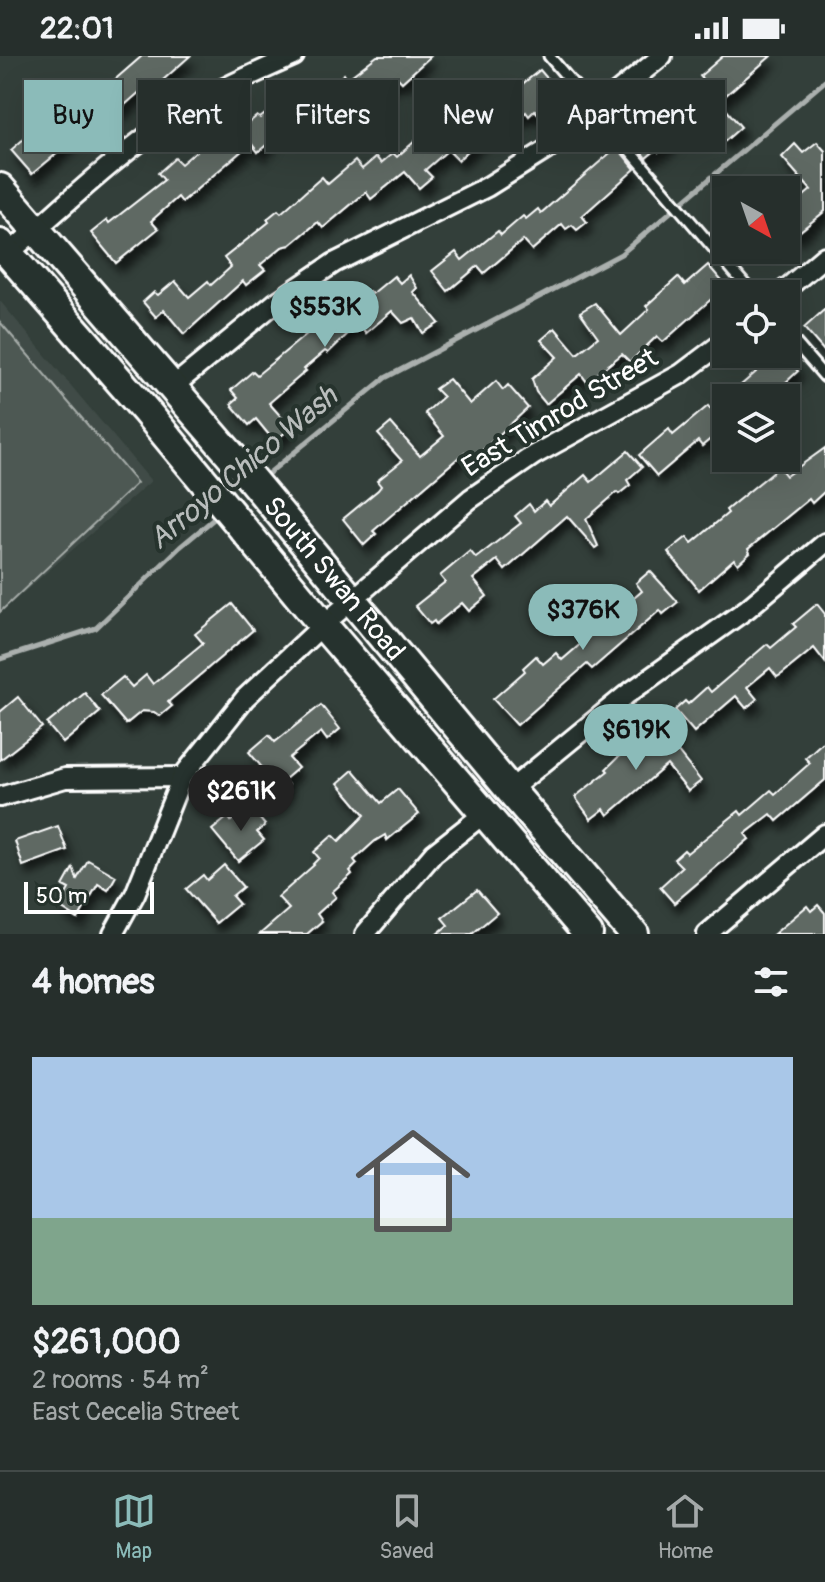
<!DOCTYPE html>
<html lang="en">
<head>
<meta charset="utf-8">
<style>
	:root { --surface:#262f2c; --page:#323b38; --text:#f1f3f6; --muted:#a4a9a9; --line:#424a48; --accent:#8bbbb9 }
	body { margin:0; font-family:Pangolin,sans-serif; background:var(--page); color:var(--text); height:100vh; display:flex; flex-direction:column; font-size:30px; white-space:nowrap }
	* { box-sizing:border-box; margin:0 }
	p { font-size:26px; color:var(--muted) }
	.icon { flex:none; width:44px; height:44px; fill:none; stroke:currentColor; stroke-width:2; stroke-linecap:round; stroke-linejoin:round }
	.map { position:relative; height:878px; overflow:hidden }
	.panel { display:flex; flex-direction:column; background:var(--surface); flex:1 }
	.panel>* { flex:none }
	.banner { position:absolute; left:24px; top:24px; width:778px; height:72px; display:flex; gap:16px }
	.needle { width:52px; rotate:140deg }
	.controls { position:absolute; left:712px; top:120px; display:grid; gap:16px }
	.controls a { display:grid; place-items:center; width:88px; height:88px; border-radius:0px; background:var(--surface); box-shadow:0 8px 32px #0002,0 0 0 2px var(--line); font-size:40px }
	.scale { position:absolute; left:24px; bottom:20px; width:130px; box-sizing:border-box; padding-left:8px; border:4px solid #fff; border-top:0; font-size:22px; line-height:28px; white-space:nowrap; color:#fff; -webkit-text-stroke:6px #26332d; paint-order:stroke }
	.price { position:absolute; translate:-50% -68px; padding:0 18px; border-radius:28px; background:var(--accent); color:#111; font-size:26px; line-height:52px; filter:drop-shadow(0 2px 4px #0008) }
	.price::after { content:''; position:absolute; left:50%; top:48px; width:24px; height:18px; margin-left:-12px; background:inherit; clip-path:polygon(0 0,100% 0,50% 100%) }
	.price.current { background:#222; color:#fff }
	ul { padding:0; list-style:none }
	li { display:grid; align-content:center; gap:16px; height:424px; padding:0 32px }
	li span { display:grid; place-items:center; height:248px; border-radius:0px; color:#555 }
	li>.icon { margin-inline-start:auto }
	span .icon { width:144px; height:144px; fill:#fffc; stroke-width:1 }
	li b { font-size:34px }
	h2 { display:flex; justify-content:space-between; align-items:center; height:96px; padding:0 32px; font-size:34px }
	.tag { padding:0 28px; border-radius:0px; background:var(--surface); box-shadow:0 8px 32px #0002,0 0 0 2px var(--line); font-size:28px; line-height:72px }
	.tag.current { background:var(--accent); color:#111 }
	.status { display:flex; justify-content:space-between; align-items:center; height:56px; padding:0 40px; background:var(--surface); direction:ltr }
	.status svg { height:22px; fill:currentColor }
	.menu { display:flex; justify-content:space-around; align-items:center; height:112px; border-top:2px solid var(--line); background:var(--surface); font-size:22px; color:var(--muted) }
	.menu a { display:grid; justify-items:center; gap:4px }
	.menu .current { color:var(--accent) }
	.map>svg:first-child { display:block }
</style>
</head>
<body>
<div class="status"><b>22:01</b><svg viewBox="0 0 49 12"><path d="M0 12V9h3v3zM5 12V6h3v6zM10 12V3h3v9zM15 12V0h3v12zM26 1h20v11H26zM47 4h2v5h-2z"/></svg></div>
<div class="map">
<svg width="825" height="878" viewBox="0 0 825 878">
	<defs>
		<filter id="shadow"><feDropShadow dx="5" dy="9" stdDeviation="4" flood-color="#0009"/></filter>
	</defs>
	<rect width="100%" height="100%" fill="#333f3a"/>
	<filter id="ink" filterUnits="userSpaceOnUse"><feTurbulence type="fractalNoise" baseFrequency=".0125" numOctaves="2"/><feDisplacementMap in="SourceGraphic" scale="16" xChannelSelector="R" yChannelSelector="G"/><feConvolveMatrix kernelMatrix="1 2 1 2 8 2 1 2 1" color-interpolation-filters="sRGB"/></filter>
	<g filter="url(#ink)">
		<!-- built -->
		<path fill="#404c47" d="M0,245L151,425L0,557Z"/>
		<!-- green -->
		<path fill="#4d5853" stroke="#a6aca9" stroke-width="2" d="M0,266L137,427L0,556Z"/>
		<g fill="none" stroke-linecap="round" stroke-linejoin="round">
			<!-- stream -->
			<g stroke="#abb0ae" stroke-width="5">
				<path d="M263,422L385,322L621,198L825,25"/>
				<path d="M0,603L96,572L180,491L221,457"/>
			</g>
		</g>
		<!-- building -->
		<g fill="#5f6964" stroke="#fff" stroke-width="2" filter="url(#shadow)">
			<path d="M142,0H190L154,32L152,28L146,34L144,32L110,62L106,57L32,118L11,94L26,81L36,93L59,74L50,64L73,45L77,50L85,43L88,47Z"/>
			<path d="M377,0H431L402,26L398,22L367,48L378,60L362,74L342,50L311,76L305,69L300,73L287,59L317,33L321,37L344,18L347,23Z"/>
			<path d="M723,0H771L719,45L741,71L725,85L705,61L692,71L690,69L659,96L657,93L646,102L629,82L660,55L663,58L704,25L700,20Z"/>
			<path d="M540,14L558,35L546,46L550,51L540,60L535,54L529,60L526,56L497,81L493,76L486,82L484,80L458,104L448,94L425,114L432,121L419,132L405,116L371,143L366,136L323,172L318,166L290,189L282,191L260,209L265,214L246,229L243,225L184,278L164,254L156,261L143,246L154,236L158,239L175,225L189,241L208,225L211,229L231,211L224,202L269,166L267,163L278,154L281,157L322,121L328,128L355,105L362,113L376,101L381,107L393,97L397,101L434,68L443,80L475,53L481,61Z"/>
			<path d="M273,52L286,68L270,81L271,85L258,96L251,87L182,146L178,141L151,165L158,173L116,207L91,177L107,164L109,167L164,124L158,117L175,102L181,108L228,68L236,77L257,60L260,62Z"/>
			<path d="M817,86L825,95V155L794,180L786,171V155L811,134L782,101L795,88L803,97Z"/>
			<path d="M617,91L635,113L582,160L587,166L577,174L572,169L566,173L562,168L532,194L523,184L484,217L478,210L448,235L432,215L456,196L462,204L498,175L501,179L523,160L526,163L538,153L541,157Z"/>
			<path d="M708,209L726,230L663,286L657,280L630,306L622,298L587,326L581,318L546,348L536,336L532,323L557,301L541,284L555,272L577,298L598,281L580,256L595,247L621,279L649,253L646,250L678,221L685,229Z"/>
			<path d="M409,219L417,232L413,236L439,267L423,277L414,262L403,267L392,255L366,277L358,268L328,297L325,295L304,313L306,315L269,347L291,372L274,385L256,363L249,369L231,348L238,342L231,334L253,315L257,319L330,259L332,262L358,239L360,242L369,235L372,238L394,220L400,227Z"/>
			<path d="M825,253V296L804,272Z"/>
			<path d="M777,298H786L796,308L793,310L798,315L769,342H726Z"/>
			<path d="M449,323L470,348L496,325L503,334L508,329L528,352L472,404L465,396L373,475L376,478L364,489L343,463L378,434L381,430L377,425L402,405L378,378L391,367L420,400L444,380L425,357L443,341L435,333Z"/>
			<path d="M726,342V370L702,390L698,385L657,420L639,399L669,373L673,379L708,350L712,355Z"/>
			<path d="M825,392V435L812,447L809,443L748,493L750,497L738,508L734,503L699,534L668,496L687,481L692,487L728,457L726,454L779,411L786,420Z"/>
			<path d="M628,395L642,411L627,424L630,429L619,438L617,436L586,463L598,490L595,492L567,460L505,514L497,504L473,523L487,540L469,555L462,547L436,568L434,565L430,568L415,550L445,526L440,520L470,495L476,502L521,467L515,460L529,448L534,455L545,445L549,450L585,419L591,426Z"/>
			<path d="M650,515L678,546L663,558L660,554L592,613L587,608L517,669L493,643L525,615L523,612L536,600L543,608L556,597L562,604L642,535L636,527Z"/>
			<path d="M232,548L253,574L168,646L172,650L160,660L154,656L142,655L126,668L101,639L123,621L132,631L146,619L153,628L203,587L195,578Z"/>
			<path d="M817,548L825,558V606L814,592L782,618L777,621L770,612L747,631L757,643L746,652L736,640L694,676L675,654L685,645L688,648L707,631L711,636L767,588L771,592L796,571L793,568Z"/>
			<path d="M85,637L100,656L63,687L47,668Z"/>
			<path d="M18,641L42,671L0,704V656Z"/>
			<path d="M321,649L340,673L327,684L321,676L289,702L298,712L284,724L288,729L266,748L245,723L261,710L249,696L269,679L275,686Z"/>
			<path d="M654,666L701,725L688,735L667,709L608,759L604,753L591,763L575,741L608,715L606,713Z"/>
			<path d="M825,684V724L777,765L771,758L745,778L749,783L674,847L660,831L682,811L674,803L684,794L687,797L739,755L742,759L771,734L775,738L810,707L805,702Z"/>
			<path d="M353,714L381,747L398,733L419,758L387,784L385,779L375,785L354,804L357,808L350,815L352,818L332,836L336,841L317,858L322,865L307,878H260L289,853L278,841L314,809L313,808L319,802L314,796L333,779L339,785L365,759L338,727Z"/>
			<path d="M249,750L265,769L257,776L264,784L238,805L212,774L228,761L231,765Z"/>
			<path d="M58,770L67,794L23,810L15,785Z"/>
			<path d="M88,804L116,820L108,834L98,828L78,863L59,851L69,833L63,830L73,812L77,823Z"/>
			<path d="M224,809L243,831L232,840L239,848L216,867L186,833L203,819L207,824Z"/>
			<path d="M477,834L497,857L472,878H437L448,869L442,862Z"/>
			<path d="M818,849L825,857V878H774L807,850L811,855Z"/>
		</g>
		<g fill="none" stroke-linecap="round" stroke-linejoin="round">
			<!-- lane casing -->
			<g stroke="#fff" stroke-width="15">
				<g id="lane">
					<path d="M549,0L753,238"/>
					<path d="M786,276L825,321"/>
				</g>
			</g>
			<!-- street casing -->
			<g stroke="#fff" stroke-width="24">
				<g id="street">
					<path d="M8,198C62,152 114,101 174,61C212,36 253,18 294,0"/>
					<path d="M780,238L825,200"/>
					<path d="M171,332L275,247L334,207L487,131L546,94L662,0"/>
					<path d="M510,734L626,639L747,553L825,487"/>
					<path d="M0,741L65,722L182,721"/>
					<path d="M113,878L135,838L182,721L245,642L323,569L470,443L534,399L681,318L726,284"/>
					<path d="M365,878L434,797L485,757"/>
					<path d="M707,878L825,778"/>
				</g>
			</g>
			<!-- primary casing -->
			<g stroke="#fff" stroke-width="34">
				<g id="primary">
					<path id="s1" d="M0,132L242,412L510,734L634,878"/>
					<path d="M0,188L145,354L323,569L588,878"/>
				</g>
			</g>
			<!-- lane -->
			<use href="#lane" stroke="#26332d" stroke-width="9"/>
			<!-- street -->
			<use href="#street" stroke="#26332d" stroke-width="18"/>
			<!-- primary -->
			<use href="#primary" stroke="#26332d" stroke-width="28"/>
		</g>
	</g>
	<g text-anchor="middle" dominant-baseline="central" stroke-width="8" stroke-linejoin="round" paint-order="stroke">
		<!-- street labels -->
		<g font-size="28" fill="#fff" stroke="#26332d">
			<text transform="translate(560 357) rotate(-31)">East Timrod Street</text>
			<text stroke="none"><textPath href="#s1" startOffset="514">South Swan Road</textPath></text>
		</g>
		<!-- water labels -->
		<g font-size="30" font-style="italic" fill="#b9bdbc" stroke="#26332d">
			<text transform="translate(243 412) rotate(-40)">Arroyo Chico Wash</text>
		</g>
	</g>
</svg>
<div class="controls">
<a><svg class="needle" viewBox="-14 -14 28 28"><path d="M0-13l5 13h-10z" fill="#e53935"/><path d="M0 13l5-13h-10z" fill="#a4a9a9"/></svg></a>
<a><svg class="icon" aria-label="locate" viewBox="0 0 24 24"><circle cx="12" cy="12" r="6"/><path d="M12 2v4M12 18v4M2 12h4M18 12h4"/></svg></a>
<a><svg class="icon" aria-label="layers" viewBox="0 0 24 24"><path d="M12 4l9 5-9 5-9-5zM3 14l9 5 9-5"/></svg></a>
</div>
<div class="scale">50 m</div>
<b class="price" style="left:325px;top:293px">$553K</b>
<b class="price" style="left:583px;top:596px">$376K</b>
<b class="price" style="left:636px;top:716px">$619K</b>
<b class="price current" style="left:241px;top:777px">$261K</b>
<div class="banner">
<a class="tag current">Buy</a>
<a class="tag">Rent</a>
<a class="tag">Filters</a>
<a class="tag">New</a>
<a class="tag">Apartment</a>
</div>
</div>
<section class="panel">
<h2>4 homes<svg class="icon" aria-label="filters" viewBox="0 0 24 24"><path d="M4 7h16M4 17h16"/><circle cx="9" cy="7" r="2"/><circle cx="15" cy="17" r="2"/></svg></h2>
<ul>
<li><span style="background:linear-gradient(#a9c7e8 65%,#7fa58c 0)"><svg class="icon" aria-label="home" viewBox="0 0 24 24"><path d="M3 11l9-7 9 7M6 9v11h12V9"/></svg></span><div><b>$261,000</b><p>2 rooms · 54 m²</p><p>East Cecelia Street</p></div></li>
</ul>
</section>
<nav class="menu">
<a class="current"><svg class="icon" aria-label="map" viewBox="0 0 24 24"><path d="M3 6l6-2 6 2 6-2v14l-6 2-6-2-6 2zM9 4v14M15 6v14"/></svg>Map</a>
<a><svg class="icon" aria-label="saved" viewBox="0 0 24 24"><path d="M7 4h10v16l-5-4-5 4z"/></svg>Saved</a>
<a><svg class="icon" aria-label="home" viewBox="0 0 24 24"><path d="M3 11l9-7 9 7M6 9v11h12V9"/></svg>Home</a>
</nav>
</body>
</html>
